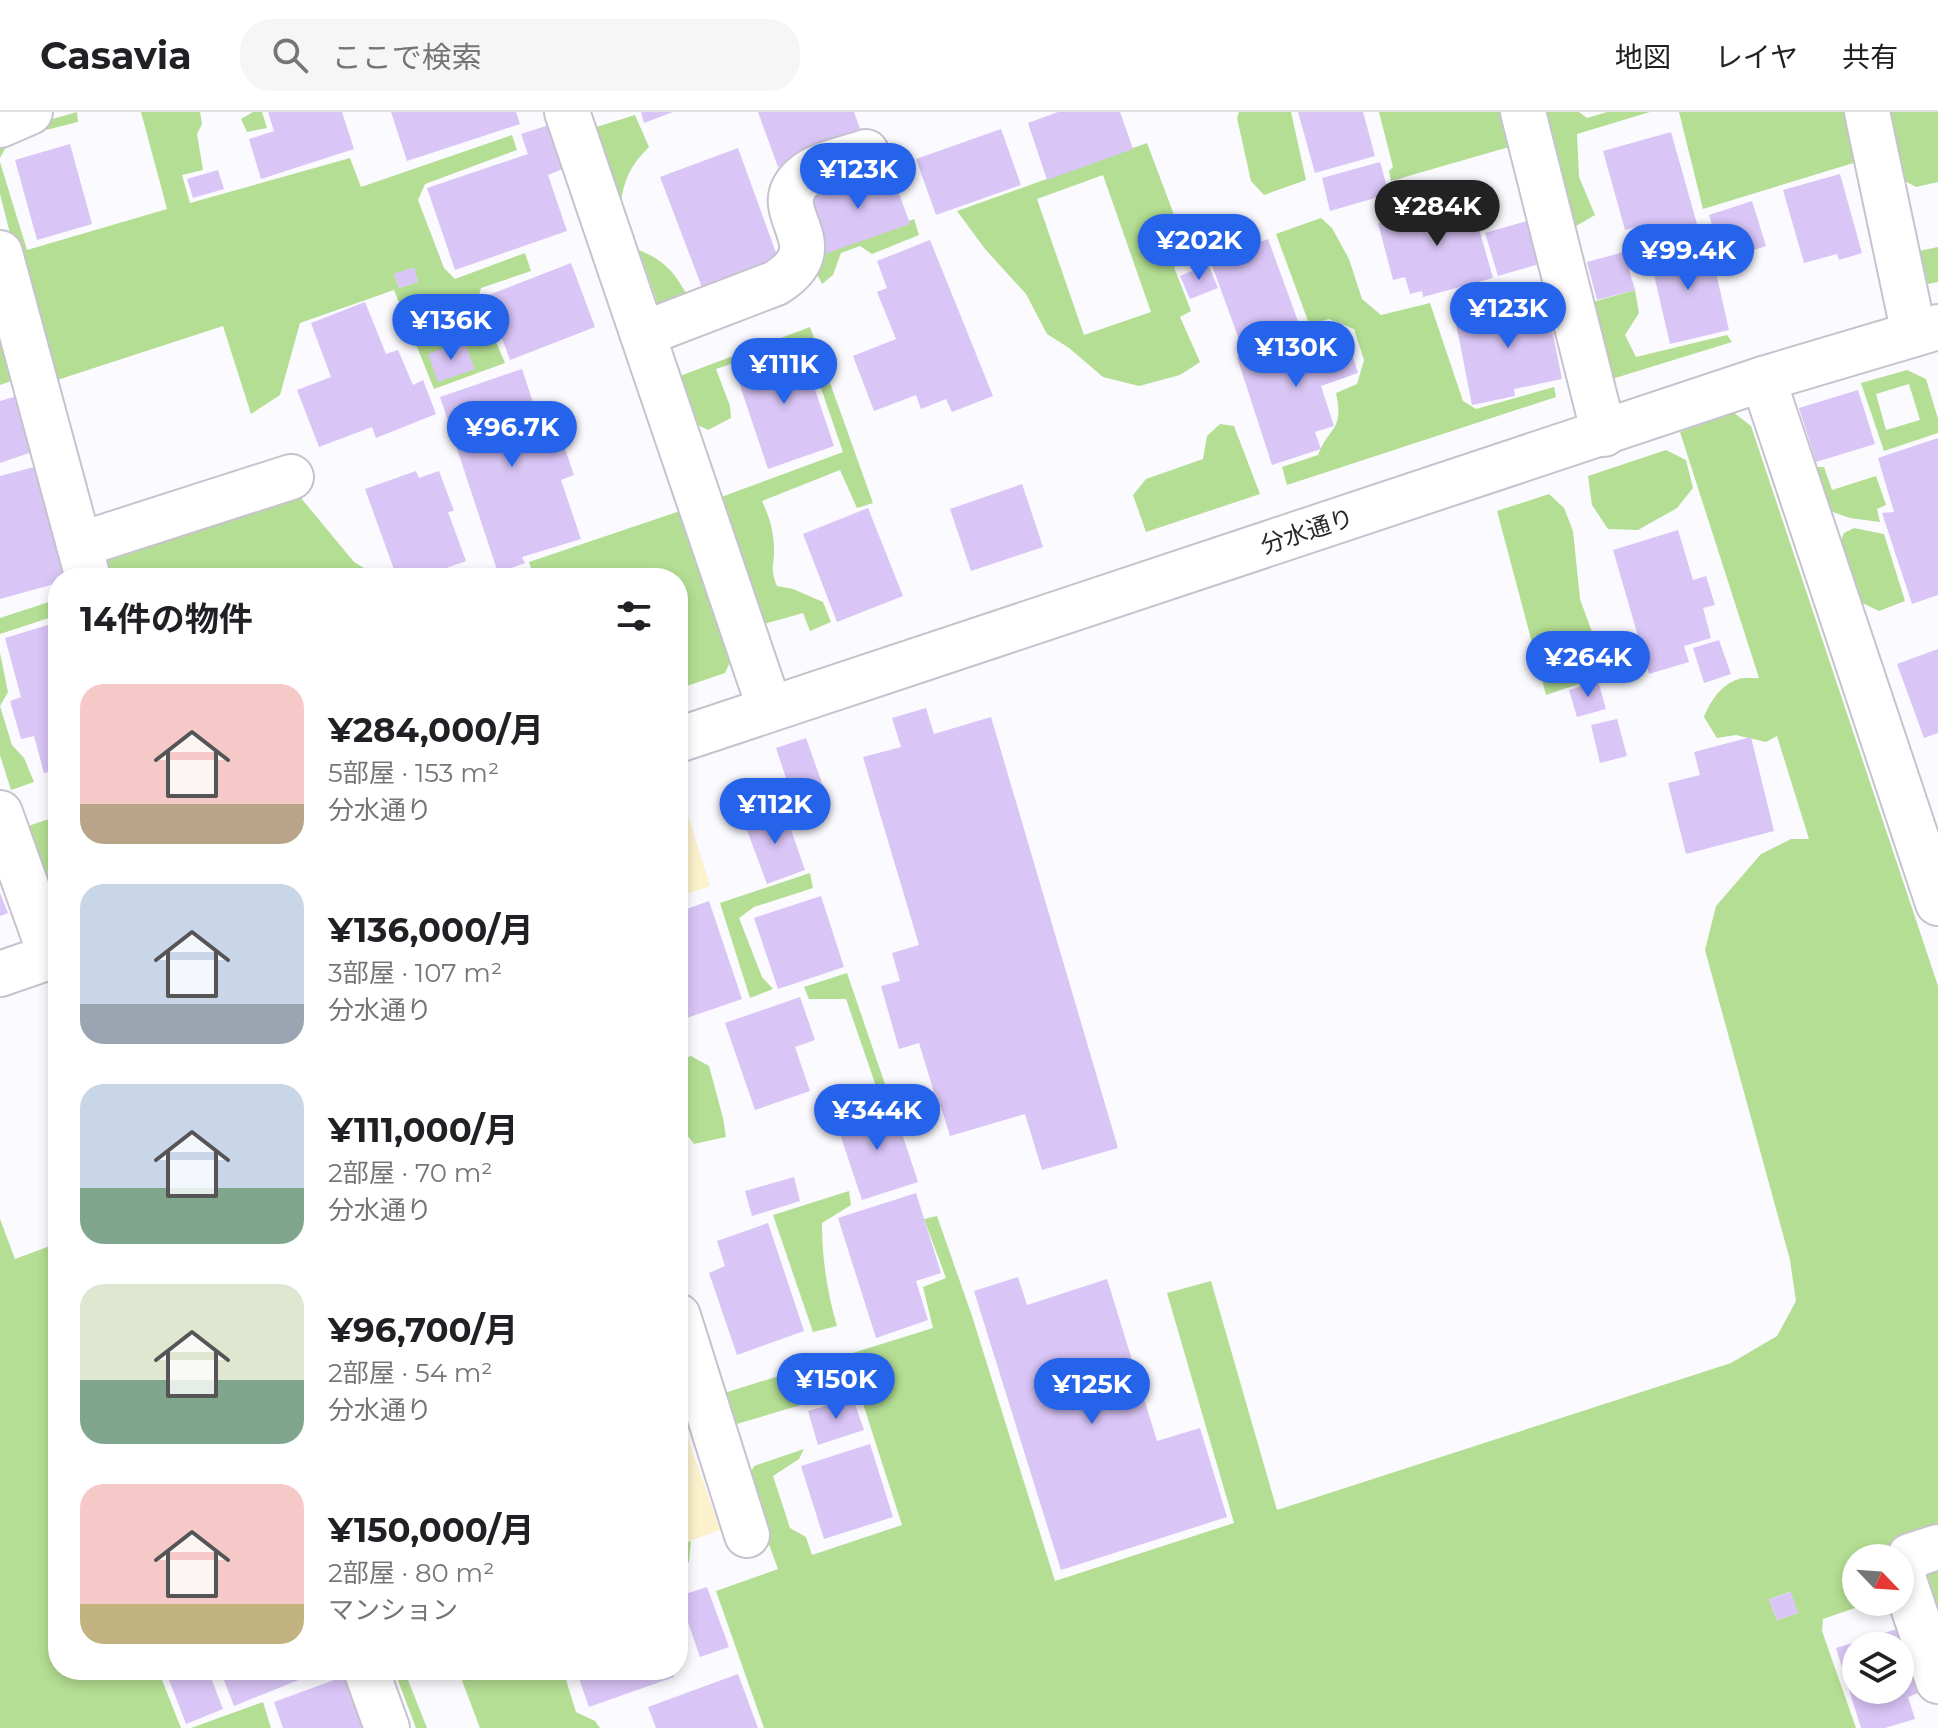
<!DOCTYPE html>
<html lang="ja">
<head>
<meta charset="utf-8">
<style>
	:root { --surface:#fff; --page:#f6f6f6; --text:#202124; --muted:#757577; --line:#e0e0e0; --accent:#2563eb }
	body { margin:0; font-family:Montserrat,"Noto Sans JP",sans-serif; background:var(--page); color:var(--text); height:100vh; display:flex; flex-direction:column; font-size:30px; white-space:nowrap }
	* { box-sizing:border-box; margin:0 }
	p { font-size:26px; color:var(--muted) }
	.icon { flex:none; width:44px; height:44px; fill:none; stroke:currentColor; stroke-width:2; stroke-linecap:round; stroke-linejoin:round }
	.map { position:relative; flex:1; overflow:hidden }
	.details { position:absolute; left:48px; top:456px; width:640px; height:1112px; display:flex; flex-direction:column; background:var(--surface); border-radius:32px; box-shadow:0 4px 12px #0003 }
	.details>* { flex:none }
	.needle { width:52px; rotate:115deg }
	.buttons { position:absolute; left:1842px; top:1432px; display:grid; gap:16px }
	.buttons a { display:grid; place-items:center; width:72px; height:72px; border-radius:50%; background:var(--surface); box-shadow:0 4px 12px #0003; font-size:40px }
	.price { position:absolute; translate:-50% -68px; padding:0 18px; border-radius:28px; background:var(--accent); color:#fff; font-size:26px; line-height:52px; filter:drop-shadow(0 2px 4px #0008) }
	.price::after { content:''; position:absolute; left:50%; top:48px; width:24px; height:18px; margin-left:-12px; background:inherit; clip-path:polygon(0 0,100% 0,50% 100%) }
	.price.active { background:#222; color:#fff }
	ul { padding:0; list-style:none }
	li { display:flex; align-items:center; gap:24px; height:200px; padding:0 32px }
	li span { display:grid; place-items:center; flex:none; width:224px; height:160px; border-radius:24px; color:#555 }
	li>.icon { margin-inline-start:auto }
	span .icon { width:96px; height:96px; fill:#fffc; stroke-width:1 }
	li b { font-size:34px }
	h2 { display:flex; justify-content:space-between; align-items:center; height:96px; padding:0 32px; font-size:34px }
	header { display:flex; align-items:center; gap:48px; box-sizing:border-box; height:112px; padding:0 40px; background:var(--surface); border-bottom:2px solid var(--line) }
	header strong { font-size:38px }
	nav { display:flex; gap:44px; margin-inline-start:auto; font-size:28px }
	.search { width:560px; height:72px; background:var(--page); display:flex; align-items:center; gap:20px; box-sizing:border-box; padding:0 28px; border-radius:32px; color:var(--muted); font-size:30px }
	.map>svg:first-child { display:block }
</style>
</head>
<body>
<header>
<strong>Casavia</strong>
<div class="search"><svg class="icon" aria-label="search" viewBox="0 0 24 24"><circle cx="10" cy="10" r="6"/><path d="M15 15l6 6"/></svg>ここで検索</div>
<nav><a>地図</a><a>レイヤ</a><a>共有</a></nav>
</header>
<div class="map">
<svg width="1938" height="1616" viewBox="0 0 1938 1616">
	<rect width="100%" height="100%" fill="#fbfafe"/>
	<!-- green -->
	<g fill="#b4de93" fill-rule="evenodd">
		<path d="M77,0L78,10L10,27L0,46V28L11,19Z"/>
		<path d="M141,0H200L202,12L197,22L203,58L182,63L190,91L350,46L361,75L512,23L517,38L425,72L418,88L444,156L455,167L525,141L531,159L481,176L478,187L505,251L434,277L394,178L300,211L280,283L251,302L223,214L48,271L0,82V50L27,138L167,97ZM414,156L418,170L399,176L394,162Z"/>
		<path d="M253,0H262L267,16L247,20L241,7Z"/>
		<path d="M1239,0H1291L1306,68L1264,83L1251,69L1237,6Z"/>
		<path d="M1379,0H1507L1516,33L1391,69L1389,59L1393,55Z"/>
		<path d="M1546,0H1579L1587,6L1607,0H1650L1577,22L1579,65L1595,103L1576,114Z"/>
		<path d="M1679,0H1849L1860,49L1703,97Z"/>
		<path d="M1887,0H1938V70L1916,75L1901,67Z"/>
		<path d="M635,3L649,35C632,51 622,70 621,94L593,16Z"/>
		<path d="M1147,31L1191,148L1174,155L1191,199L1180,205L1200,250L1180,263L1139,274L1103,265L1069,236L1047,222L1026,182L985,137L957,99ZM1103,63L1151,200L1084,223L1037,87Z"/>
		<path d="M1321,106L1332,116L1349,147L1362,187L1381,203L1430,191L1463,289L1476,297L1554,275L1556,285L1287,373L1282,355L1318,343C1330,313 1344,319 1336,281L1357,272L1364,248L1354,217L1329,207L1315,211L1308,209L1276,122Z"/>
		<path d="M914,107L919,123L872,142L860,134L841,141L833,163L822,172L818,164V151L828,139Z"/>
		<path d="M1938,135V170L1928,172L1919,139Z"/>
		<path d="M639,138C668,150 676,163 691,190L661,201Z"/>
		<path d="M0,171L20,266L0,273Z"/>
		<path d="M1635,178L1639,201L1625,223L1636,245L1727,223L1732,230L1612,267L1586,192Z"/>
		<path d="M810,215L873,391L857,396L840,358L762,389C769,404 773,417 774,434C775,452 769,456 777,474L793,477L823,490L831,510L810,519L803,501L764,512L716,387L843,340L804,227L716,257L730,294L731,306L708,318L696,312L680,264Z"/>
		<path d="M1907,258L1926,267L1938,307V321L1884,339L1861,271ZM1909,272L1920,308L1886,318L1876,282Z"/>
		<path d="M1733,300L1751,314L1938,874V1416L1887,1434L1884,1446H1856V1490H1872L1823,1507L1822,1519L1856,1616H764L716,1479L778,1457L746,1370L754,1354L804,1337L799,1347L773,1364L790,1416L806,1425L812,1443L902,1413L858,1276L730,1314L721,1282L933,1216L923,1175L946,1166L924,1107L937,1104L972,1204L1055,1469L1234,1411L1167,1181L1211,1169L1277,1398L1731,1251L1777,1224L1796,1189L1790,1148L1705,838L1716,794L1761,742L1791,727H1809L1777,624L1766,630L1736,623L1717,626L1704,605C1710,590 1721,572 1739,567C1744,565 1753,567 1759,566L1680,320ZM1790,1480L1798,1501L1777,1508L1769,1487Z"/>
		<path d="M1220,312L1234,314L1260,382L1146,420L1133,383L1146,367L1203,347L1207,324Z"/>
		<path d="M1666,338L1686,348L1693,376L1677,396L1638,418L1608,417L1592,393L1588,364Z"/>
		<path d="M1815,355H1824L1832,378L1876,364L1886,393L1877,397L1880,410L1850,406L1830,399Z"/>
		<path d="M283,382L301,386L354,450L381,466H101L94,443Z"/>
		<path d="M1549,382L1564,396L1573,419L1580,487L1596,531L1599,565L1546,583L1497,399Z"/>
		<path d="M686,397L734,541L725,561L678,577V466H534L529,450Z"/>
		<path d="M1854,416L1884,422L1905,489L1879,499L1860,490L1838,434L1844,421Z"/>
		<path d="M58,487V503L0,522V506Z"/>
		<path d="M0,541L8,580L0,594L12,633L24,646L34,670L11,678L0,643Z"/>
		<path d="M58,704V721L49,728L58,744V793L52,796L22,716Z"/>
		<path d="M810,761L813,776L754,795L739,806L762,865L773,877L750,886L720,791Z"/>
		<path d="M847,861L888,981L878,980L846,887H809L804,875Z"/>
		<path d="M691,944L709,954L723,1006L726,1025L694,1032L684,1019L678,1020V948Z"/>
		<path d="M849,1079L851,1093L822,1111C822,1146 827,1180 837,1214L813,1220L773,1103Z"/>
		<path d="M0,1107L15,1147L58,1131V1558H158L181,1616H0Z"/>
		<path d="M691,1429L689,1450L678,1454V1433Z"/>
		<path d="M1938,1453V1526L1921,1478L1932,1455Z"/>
		<path d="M394,1558H404L427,1616H416Z"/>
		<path d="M458,1558H563L576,1600L595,1609L600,1616H480Z"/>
		<path d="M263,1590L271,1616H191Z"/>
	</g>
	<!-- sand -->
	<g fill="#fbf1cb">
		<path d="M678,672L710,774L678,785Z"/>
		<path d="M686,1321L720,1418L678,1433V1323Z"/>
	</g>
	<!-- building -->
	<g fill="#d9c5f6" fill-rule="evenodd">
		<path d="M268,0H342L354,37L261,67L249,27L274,19Z"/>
		<path d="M391,0H516L520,12L407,49Z"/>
		<path d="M641,0H673L644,11Z"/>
		<path d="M758,0H854L863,25L778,55Z"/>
		<path d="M1058,0H1120L1133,37L1047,68L1028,11Z"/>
		<path d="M1298,0H1363L1375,44L1315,61Z"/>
		<path d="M555,11L570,54L548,63L567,119L455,158L427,76L528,42L521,22Z"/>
		<path d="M1001,17L1021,73L936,103L916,47Z"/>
		<path d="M1671,20L1697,112L1650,124L1646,112L1625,118L1603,39Z"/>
		<path d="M70,32L92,112L37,128L15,48Z"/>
		<path d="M738,36L779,149L703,178L660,65Z"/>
		<path d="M1380,50L1389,82L1330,99L1322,66Z"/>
		<path d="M890,56L910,112L825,142L805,86Z"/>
		<path d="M218,58L224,77L193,86L187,67Z"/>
		<path d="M1840,62L1862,141L1839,148L1837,142L1804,151L1783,78Z"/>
		<path d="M1470,85L1493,166L1423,185L1422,179L1410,182L1405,165L1393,168L1378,111Z"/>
		<path d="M1752,89L1766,134L1723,148L1709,103Z"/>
		<path d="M1534,107L1546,150L1498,164L1485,121Z"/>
		<path d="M1268,127L1302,220L1244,241L1210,148Z"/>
		<path d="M1696,127L1701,155L1714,152L1729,218L1670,232L1648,137Z"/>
		<path d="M930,128L993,284L952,300L946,287L921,297L916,283L874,299L853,244L896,227L877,180L887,176L877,149Z"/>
		<path d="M1624,140L1635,178L1597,188L1587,150Z"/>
		<path d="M571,151L595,215L510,248L486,184Z"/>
		<path d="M1208,152L1218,176L1190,187L1180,164Z"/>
		<path d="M414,155L418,170L399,176L394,162Z"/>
		<path d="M1546,187L1562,267L1514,277L1515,284L1472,293L1455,206Z"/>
		<path d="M365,190L386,242L398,238L413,273L423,268L436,302L376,326L372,315L319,335L297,278L331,265L311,211Z"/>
		<path d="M1342,210L1358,261L1321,274L1334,314L1315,320L1321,337L1272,353L1237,245Z"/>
		<path d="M464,229L475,257L438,270L428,242Z"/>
		<path d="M799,230L834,334L768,357L733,253Z"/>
		<path d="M522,257L545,327L560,322L574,363L561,368L581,427L522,445L525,451L498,461L440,285Z"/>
		<path d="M1858,278L1875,332L1816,350L1799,296Z"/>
		<path d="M17,284L35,339L0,351V289Z"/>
		<path d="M1938,326V483L1912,492L1882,401L1894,400L1878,346Z"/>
		<path d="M38,354L69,466H58V471L0,487V364Z"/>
		<path d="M416,359L419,366L439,359L454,399L448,400L466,449L441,458L443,463L435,466H397L365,377Z"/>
		<path d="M1022,372L1043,435L971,459L950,397Z"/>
		<path d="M868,396L903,484L837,510L803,422Z"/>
		<path d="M1678,418L1693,468L1706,464L1715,493L1703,496L1711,526L1684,534L1689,550L1649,562L1613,438Z"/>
		<path d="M524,458L526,466H505Z"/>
		<path d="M58,510V658L44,661L34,624L21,627L10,589L21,585L5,526Z"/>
		<path d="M1719,528L1731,562L1704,571L1693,536Z"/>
		<path d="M1938,537V621L1924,626L1897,552Z"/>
		<path d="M1598,569L1606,597L1577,605L1569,578Z"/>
		<path d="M926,596L934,622L991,605L1118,1036L1042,1058L1025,1002L950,1024L941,995L932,998L927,982L934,980L919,931L899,937L881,874L900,869L892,841L919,833L863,645L901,635L892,606Z"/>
		<path d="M1617,607L1627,644L1600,651L1591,613Z"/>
		<path d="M1751,625L1774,719L1686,742L1668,671L1700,663L1694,640Z"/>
		<path d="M806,626L830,694L799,705L776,636Z"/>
		<path d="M783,695L805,758L767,772L744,710Z"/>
		<path d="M0,781L8,801L0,804Z"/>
		<path d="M821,784L844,855L778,877L754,806Z"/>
		<path d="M709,789L742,887L678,909V800Z"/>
		<path d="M800,885L815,928L795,935L810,979L755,998L725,911Z"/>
		<path d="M892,991L918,1070L862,1088L836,1010Z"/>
		<path d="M794,1065L800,1089L752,1104L745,1079Z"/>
		<path d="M916,1081L941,1161L916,1169L928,1208L876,1226L838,1106Z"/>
		<path d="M768,1111L804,1219L737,1243L709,1161L725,1154L717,1129Z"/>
		<path d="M1018,1165L1027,1193L1107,1167L1157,1329L1200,1316L1227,1405L1061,1458L974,1179Z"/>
		<path d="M853,1286L864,1318L818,1333L808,1299Z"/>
		<path d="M870,1332L893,1405L824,1427L801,1354Z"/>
		<path d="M707,1475L729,1535L700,1545L679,1484Z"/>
		<path d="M1791,1480L1798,1501L1777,1508L1769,1487Z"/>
		<path d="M1897,1517L1918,1581L1908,1585L1915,1607L1885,1616H1861L1836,1536ZM1856,1534H1900V1578H1856Z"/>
		<path d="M193,1558H208L223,1597L186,1612L169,1568Z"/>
		<path d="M220,1558H323L234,1594Z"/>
		<path d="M576,1558H671L674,1565L589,1595Z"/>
		<path d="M738,1562L758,1616H656L648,1595Z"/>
		<path d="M345,1564L363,1616H283L274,1590Z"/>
	</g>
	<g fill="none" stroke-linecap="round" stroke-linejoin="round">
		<!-- minor casing -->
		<g stroke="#c7c3ce" stroke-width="48">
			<g id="minor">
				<path d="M567,0L770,597"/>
				<path d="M1523,0L1604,322"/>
				<path d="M1867,0L1914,222"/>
				<path d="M0,13L30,0"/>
				<path d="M0,141L88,466"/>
				<path d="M643,222L776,171C839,131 763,101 803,65C819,51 847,47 866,40"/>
				<path d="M1763,267L1938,791"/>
				<path d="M79,433L291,365"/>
				<path d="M678,628L1763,267L1938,215"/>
				<path d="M0,701L51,844"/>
				<path d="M0,862L58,842"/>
				<path d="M678,1204L747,1423"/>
				<path d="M1938,1435L1910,1444L1902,1462L1938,1569"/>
				<path d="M366,1558L387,1616"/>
			</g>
		</g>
		<!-- minor -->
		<use href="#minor" stroke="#fff" stroke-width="44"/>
	</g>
	<g text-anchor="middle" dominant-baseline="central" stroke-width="6" stroke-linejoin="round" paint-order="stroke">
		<!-- street labels -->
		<g font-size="24" fill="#2a282c" stroke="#fff">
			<text transform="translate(1307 419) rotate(-18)">分水通り</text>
		</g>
	</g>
</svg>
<div class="buttons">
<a><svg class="needle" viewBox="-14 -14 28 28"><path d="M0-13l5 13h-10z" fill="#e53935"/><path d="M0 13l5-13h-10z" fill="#757577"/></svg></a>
<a><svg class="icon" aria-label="layers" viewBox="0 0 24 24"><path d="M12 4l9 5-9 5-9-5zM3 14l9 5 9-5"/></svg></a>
</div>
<b class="price" style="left:858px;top:99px">¥123K</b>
<b class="price active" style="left:1437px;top:136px">¥284K</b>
<b class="price" style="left:1199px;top:170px">¥202K</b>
<b class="price" style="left:1688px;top:180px">¥99.4K</b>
<b class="price" style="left:1508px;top:238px">¥123K</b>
<b class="price" style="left:451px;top:250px">¥136K</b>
<b class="price" style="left:1296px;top:277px">¥130K</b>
<b class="price" style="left:784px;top:294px">¥111K</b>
<b class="price" style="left:512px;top:357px">¥96.7K</b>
<b class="price" style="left:1588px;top:587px">¥264K</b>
<b class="price" style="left:775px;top:734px">¥112K</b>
<b class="price" style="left:877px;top:1040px">¥344K</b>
<b class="price" style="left:836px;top:1309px">¥150K</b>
<b class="price" style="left:1092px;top:1314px">¥125K</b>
<section class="details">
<h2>14件の物件<svg class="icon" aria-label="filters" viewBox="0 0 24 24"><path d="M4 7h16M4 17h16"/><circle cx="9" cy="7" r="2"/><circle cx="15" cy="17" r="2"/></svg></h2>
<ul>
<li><span style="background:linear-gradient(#f6c9c9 75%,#b9a48a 0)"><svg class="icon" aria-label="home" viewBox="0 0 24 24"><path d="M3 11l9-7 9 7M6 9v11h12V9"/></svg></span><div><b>¥284,000/月</b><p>5部屋 · 153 m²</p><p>分水通り</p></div></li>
<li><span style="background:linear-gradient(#c9d6e8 75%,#9aa5b1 0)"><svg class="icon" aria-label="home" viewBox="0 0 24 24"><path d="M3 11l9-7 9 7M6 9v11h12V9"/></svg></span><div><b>¥136,000/月</b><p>3部屋 · 107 m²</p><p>分水通り</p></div></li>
<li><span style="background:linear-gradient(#c9d6e8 65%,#7fa58c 0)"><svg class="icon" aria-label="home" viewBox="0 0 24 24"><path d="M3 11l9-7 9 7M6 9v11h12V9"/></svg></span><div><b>¥111,000/月</b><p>2部屋 · 70 m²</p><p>分水通り</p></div></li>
<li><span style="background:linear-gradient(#dfe7d0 60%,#7fa58c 0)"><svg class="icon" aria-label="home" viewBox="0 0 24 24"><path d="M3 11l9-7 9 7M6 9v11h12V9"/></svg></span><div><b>¥96,700/月</b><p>2部屋 · 54 m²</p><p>分水通り</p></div></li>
<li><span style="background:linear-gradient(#f6c9c9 75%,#c2b280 0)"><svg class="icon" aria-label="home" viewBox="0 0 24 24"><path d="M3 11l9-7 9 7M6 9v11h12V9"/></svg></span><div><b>¥150,000/月</b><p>2部屋 · 80 m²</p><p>マンション</p></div></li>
</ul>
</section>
</div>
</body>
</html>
